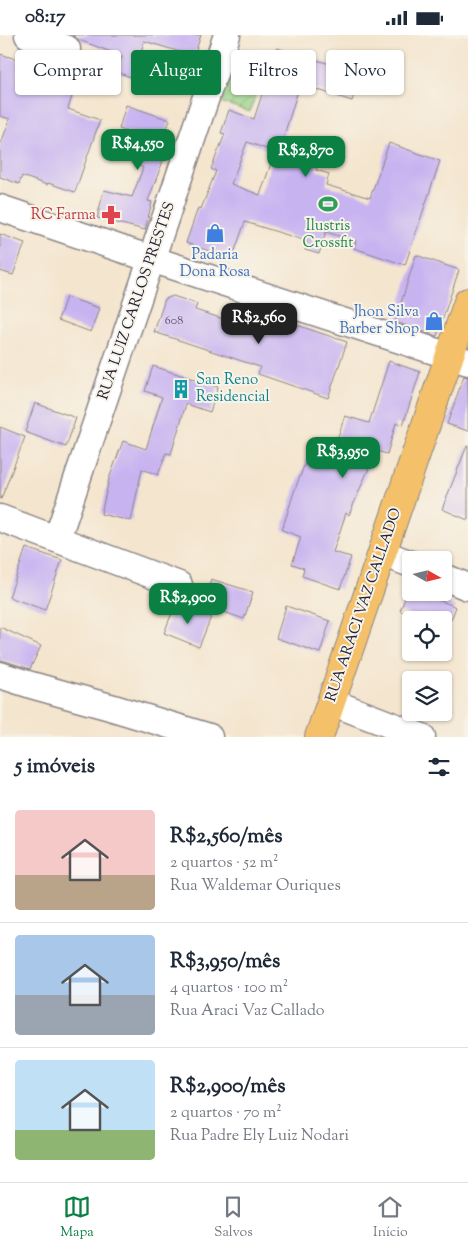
<!DOCTYPE html>
<html lang="pt">
<head>
<meta charset="utf-8">
<style>
	:root { --surface:#fff; --page:#f6f6f7; --text:#1f2937; --muted:#747a83; --line:#e0e1e3; --accent:#0b8043 }
	body { margin:0; font-family:"Sorts Mill Goudy",serif; background:var(--page); color:var(--text); height:100vh; display:flex; flex-direction:column; font-size:19px; white-space:nowrap }
	* { box-sizing:border-box; margin:0 }
	p { font-size:16px; color:var(--muted) }
	.icon { flex:none; width:28px; height:28px; fill:none; stroke:currentColor; stroke-width:2; stroke-linecap:round; stroke-linejoin:round }
	.map { position:relative; height:702px; overflow:hidden }
	.panel { display:flex; flex-direction:column; background:var(--surface); flex:1 }
	.panel>* { flex:none }
	.guide { position:absolute; left:15px; top:15px; width:439px; height:45px; display:flex; gap:10px }
	.needle { width:32px; rotate:98deg }
	.controls { position:absolute; left:402px; top:516px; display:grid; gap:10px }
	.controls a { display:grid; place-items:center; width:50px; height:50px; border-radius:5px; background:var(--surface); box-shadow:0 1px 4px #0004; font-size:25px }
	.price { position:absolute; translate:-50% -42px; padding:0 11px; border-radius:10px; background:var(--accent); color:#fff; font-size:16px; line-height:32px; filter:drop-shadow(0 1px 2px #0008) }
	.price::after { content:''; position:absolute; left:50%; top:30px; width:15px; height:11px; margin-left:-8px; background:inherit; clip-path:polygon(0 0,100% 0,50% 100%) }
	.price.active { background:#222; color:#fff }
	ul { padding:0; list-style:none }
	li { display:flex; align-items:center; gap:15px; height:125px; padding:0 15px }
	li+li { border-top:1px solid var(--line) }
	li span { display:grid; place-items:center; flex:none; width:140px; height:100px; border-radius:5px; color:#555 }
	li>.icon { margin-inline-start:auto }
	span .icon { width:60px; height:60px; fill:#fffc; stroke-width:1 }
	li b { font-size:21px }
	h2 { display:flex; justify-content:space-between; align-items:center; height:60px; padding:0 15px; font-size:21px }
	.tag { padding:0 18px; border-radius:5px; background:var(--surface); box-shadow:0 1px 4px #0004; font-size:18px; line-height:45px }
	.tag.active { background:var(--accent); color:#fff }
	.status { display:flex; justify-content:space-between; align-items:center; height:35px; padding:0 25px; background:var(--surface); direction:ltr }
	.status svg { height:14px; fill:currentColor }
	.menu { display:flex; justify-content:space-around; align-items:center; height:70px; border-top:1px solid var(--line); background:var(--surface); font-size:14px; color:var(--muted) }
	.menu a { display:grid; justify-items:center; gap:2px }
	.menu .active { color:var(--accent) }
	.map>svg:first-child { display:block }
</style>
</head>
<body>
<div class="status"><b>08:17</b><svg viewBox="0 0 49 12"><path d="M0 12V9h3v3zM5 12V6h3v6zM10 12V3h3v9zM15 12V0h3v12zM26 1h20v11H26zM47 4h2v5h-2z"/></svg></div>
<div class="map">
<svg width="468" height="702" viewBox="0 0 468 702">
	<defs>
		<pattern id="garden-furrows" width="10" height="10" patternUnits="userSpaceOnUse" patternTransform="scale(1.25)"><rect width="10" height="10" fill="#9ad386"/><path d="M-1 1l2-2M0 10L10 0M9 11l2-2" fill="none" stroke="#84b575"/></pattern>
	</defs>
	<rect width="100%" height="100%" fill="#f7f3e8"/>
	<filter id="ink" filterUnits="userSpaceOnUse"><feTurbulence type="fractalNoise" baseFrequency=".02" numOctaves="2"/><feDisplacementMap in="SourceGraphic" scale="10" xChannelSelector="R" yChannelSelector="G"/><feConvolveMatrix kernelMatrix="1 2 1 2 8 2 1 2 1" color-interpolation-filters="sRGB"/></filter>
	<filter id="wash" filterUnits="userSpaceOnUse"><feTurbulence type="fractalNoise" baseFrequency=".0096" numOctaves="4" result="noise"/><feDisplacementMap in="SourceGraphic" scale="20" xChannelSelector="R" yChannelSelector="G"/><feGaussianBlur stdDeviation="1.12" result="paint"/><feColorMatrix in="noise" values="0 0 0 0 0 0 0 0 0 0 0 0 0 0 0 0 0 1.4 0 .05"/><feComposite in="paint" operator="in"/></filter>
	<g filter="url(#wash)">
		<rect width="100%" height="100%" fill="#f4e5ce"/>
		<!-- grass -->
		<path fill="#9ad386" stroke="#5e7a60" d="M122,8L190,32L184,50L115,25Z"/>
		<!-- garden -->
		<path fill="url(#garden-furrows)" stroke="#5e7a60" d="M230,42L258,52L250,77L220,67Z"/>
		<g id="blocks">
			<!-- building -->
			<g fill="#c8b3f1" fill-rule="evenodd">
				<path d="M72,0H201L194,21L144,6L134,43L116,37L122,21L79,5Z"/>
				<path d="M277,13L360,38L352,66L300,49L281,110L321,122L316,135L329,139L326,150L370,163L389,108L440,126L405,230L354,213L356,206L326,197L319,219L305,215L307,206L245,187L232,224L186,208L198,173L201,174L216,136L211,134L225,99L221,98L229,75L254,84ZM247,107L275,117L260,160L231,149Z"/>
				<path d="M32,17L69,31L64,48L75,52L68,74L100,85L75,157L48,148L47,150L22,141L19,149L0,142V111L10,84L0,81V19L29,28Z"/>
				<path d="M126,70L170,85L160,113L167,115L148,166L152,167L145,195L97,183L104,155L132,162L143,133L138,129L148,104L119,94Z"/>
				<path d="M0,199L25,208L13,240L0,236Z"/>
				<path d="M416,220L459,235L437,301L395,287Z"/>
				<path d="M173,261L197,269L195,275L227,285L228,282L272,296L276,283L347,307L328,363L258,339L260,332L154,297L165,264Z"/>
				<path d="M66,262L99,273L91,297L58,285Z"/>
				<path d="M389,326L420,337L403,390L396,388L387,419L376,416L349,480L346,478L333,517L351,522L340,554L302,541L304,533L292,529L301,502L282,495L294,457L312,410L332,419L345,381L369,388Z"/>
				<path d="M153,331L218,352L210,377L186,369L171,419L166,418L158,440L142,434L131,486L101,479L109,444L123,406L146,414L162,362L145,356Z"/>
				<path d="M464,341L468,342V396L447,389Z"/>
				<path d="M35,368L76,383L66,412L25,397Z"/>
				<path d="M0,392L25,402L1,464H0Z"/>
				<path d="M467,411H468V485L442,474Z"/>
				<path d="M26,513L62,525L45,575L9,562Z"/>
				<path d="M211,544L253,557L244,584L203,570Z"/>
				<path d="M409,553H411V558H421L456,572L451,585H423L400,576Z"/>
				<path d="M176,568L211,582L199,612L164,598Z"/>
				<path d="M286,571L330,586L320,618L276,603Z"/>
				<path d="M0,592L41,611L30,634L5,626L0,625Z"/>
			</g>
		</g>
	</g>
	<g filter="url(#ink)">
		<use href="#blocks" fill-opacity="0" stroke="#8b8484" stroke-width="1"/>
		<g fill="none" stroke-linecap="round" stroke-linejoin="round">
			<!-- minor casing -->
			<g stroke="#8b8484" stroke-width="29">
				<g id="minor">
					<path d="M28,0L67,14"/>
					<path d="M0,173L151,224L468,327"/>
					<path d="M0,483L179,550"/>
					<path d="M57,504L227,0"/>
					<path d="M382,518L411,529"/>
					<path d="M444,542L468,552"/>
					<path d="M0,640L31,650L110,672L209,702"/>
					<path d="M331,667L422,702"/>
				</g>
			</g>
			<!-- major casing -->
			<g stroke="#8b8484" stroke-width="30">
				<path id="major" d="M319,702L468,267"/>
			</g>
			<!-- minor -->
			<use href="#minor" stroke="#fff" stroke-width="26"/>
			<!-- major -->
			<use href="#major" stroke="#f4c16a" stroke-width="28"/>
		</g>
	</g>
	<!-- icons -->
	<defs>
		<g id="stadium-bare" transform="scale(1.5)"><path d="M0-5a6.5 5 0 1 0 0 10a6.5 5 0 1 0 0-10ZM-3.5-1.8h7v3.6h-7Z" fill="#2e9e5b" stroke="#f7f3e8" stroke-width="2.5" paint-order="stroke"/></g>
		<g id="pharmacy-bare" transform="scale(1.5)"><path d="M-2-6h4v4h4v4h-4v4h-4v-4h-4v-4h4Z" fill="#e0444e" stroke="#f7f3e8" stroke-width="2.5" paint-order="stroke"/></g>
		<g id="shop-bare" transform="scale(1.5)"><path d="M-5-2.5h2.3a2.7 3.5 0 0 1 5.4 0H5L5.5 6h-11ZM-1.5-2.5h3a1.5 2.3 0 0 0-3 0Z" fill="#3f7fe0" stroke="#f7f3e8" stroke-width="2.5" paint-order="stroke"/></g>
		<g id="building-bare" transform="scale(1.5)"><path d="M-4-6H4V6H1V3H-1V6H-4ZM-2.5-4.3h1.7v1.8h-1.7ZM.8-4.3h1.7v1.8H.8ZM-2.5-1h1.7V.8h-1.7ZM.8-1h1.7V.8H.8Z" fill="#0f9aa8" stroke="#f7f3e8" stroke-width="2.5" paint-order="stroke"/></g>
	</defs>
	<g fill-rule="evenodd">
		<use href="#stadium-bare" x="328" y="169"/>
		<use href="#pharmacy-bare" x="111" y="180"/>
		<use href="#shop-bare" x="215" y="198"/>
		<use href="#shop-bare" x="434" y="286"/>
		<use href="#building-bare" x="181" y="354"/>
	</g>
	<g text-anchor="middle" dominant-baseline="central" stroke-width="4" stroke-linejoin="round" paint-order="stroke">
		<!-- number labels -->
		<g font-size="12" fill="#4c4668">
			<text x="174" y="286">608</text>
		</g>
		<!-- health labels -->
		<g font-size="15" fill="#be3a42" stroke="#f7f3e8" text-anchor="end">
			<text x="96" y="180">RC Farma</text>
		</g>
		<!-- leisure labels -->
		<g font-size="15" fill="#27864d" stroke="#f7f3e8">
			<text x="328" y="191">Ilustris<tspan x="328" dy="17">Crossfit</tspan></text>
		</g>
		<!-- shop labels -->
		<g font-size="15" fill="#366cbe" stroke="#f7f3e8">
			<text x="215" y="220">Padaria<tspan x="215" dy="17">Dona Rosa</tspan></text>
			<text x="419" y="277" text-anchor="end">Jhon Silva<tspan x="419" dy="17">Barber Shop</tspan></text>
		</g>
		<!-- street labels -->
		<g font-size="15" fill="#22223b" stroke="#f7f3e8">
			<text transform="translate(137 266) rotate(-71)">RUA LUIZ CARLOS PRESTES</text>
			<text transform="translate(364 570) rotate(-71)">RUA ARACI VAZ CALLADO</text>
		</g>
		<!-- culture labels -->
		<g font-size="15" fill="#0d838f" stroke="#f7f3e8" text-anchor="start">
			<text x="196" y="345">San Reno<tspan x="196" dy="17">Residencial</tspan></text>
		</g>
	</g>
</svg>
<div class="controls">
<a><svg class="needle" viewBox="-14 -14 28 28"><path d="M0-13l5 13h-10z" fill="#e53935"/><path d="M0 13l5-13h-10z" fill="#747a83"/></svg></a>
<a><svg class="icon" aria-label="locate" viewBox="0 0 24 24"><circle cx="12" cy="12" r="6"/><path d="M12 2v4M12 18v4M2 12h4M18 12h4"/></svg></a>
<a><svg class="icon" aria-label="layers" viewBox="0 0 24 24"><path d="M12 4l9 5-9 5-9-5zM3 14l9 5 9-5"/></svg></a>
</div>
<b class="price" style="left:138px;top:136px">R$4,550</b>
<b class="price" style="left:306px;top:143px">R$2,870</b>
<b class="price active" style="left:259px;top:310px">R$2,560</b>
<b class="price" style="left:343px;top:444px">R$3,950</b>
<b class="price" style="left:188px;top:590px">R$2,900</b>
<div class="guide">
<a class="tag">Comprar</a>
<a class="tag active">Alugar</a>
<a class="tag">Filtros</a>
<a class="tag">Novo</a>
</div>
</div>
<section class="panel">
<h2>5 imóveis<svg class="icon" aria-label="filters" viewBox="0 0 24 24"><path d="M4 7h16M4 17h16"/><circle cx="9" cy="7" r="2"/><circle cx="15" cy="17" r="2"/></svg></h2>
<ul>
<li><span style="background:linear-gradient(#f6c9c9 65%,#b9a48a 0)"><svg class="icon" aria-label="home" viewBox="0 0 24 24"><path d="M3 11l9-7 9 7M6 9v11h12V9"/></svg></span><div><b>R$2,560/mês</b><p>2 quartos · 52 m²</p><p>Rua Waldemar Ouriques</p></div></li>
<li><span style="background:linear-gradient(#a9c7e8 60%,#9aa5b1 0)"><svg class="icon" aria-label="home" viewBox="0 0 24 24"><path d="M3 11l9-7 9 7M6 9v11h12V9"/></svg></span><div><b>R$3,950/mês</b><p>4 quartos · 100 m²</p><p>Rua Araci Vaz Callado</p></div></li>
<li><span style="background:linear-gradient(#bfe0f5 70%,#8fb573 0)"><svg class="icon" aria-label="home" viewBox="0 0 24 24"><path d="M3 11l9-7 9 7M6 9v11h12V9"/></svg></span><div><b>R$2,900/mês</b><p>2 quartos · 70 m²</p><p>Rua Padre Ely Luiz Nodari</p></div></li>
</ul>
</section>
<nav class="menu">
<a class="active"><svg class="icon" aria-label="map" viewBox="0 0 24 24"><path d="M3 6l6-2 6 2 6-2v14l-6 2-6-2-6 2zM9 4v14M15 6v14"/></svg>Mapa</a>
<a><svg class="icon" aria-label="saved" viewBox="0 0 24 24"><path d="M7 4h10v16l-5-4-5 4z"/></svg>Salvos</a>
<a><svg class="icon" aria-label="home" viewBox="0 0 24 24"><path d="M3 11l9-7 9 7M6 9v11h12V9"/></svg>Início</a>
</nav>
</body>
</html>
